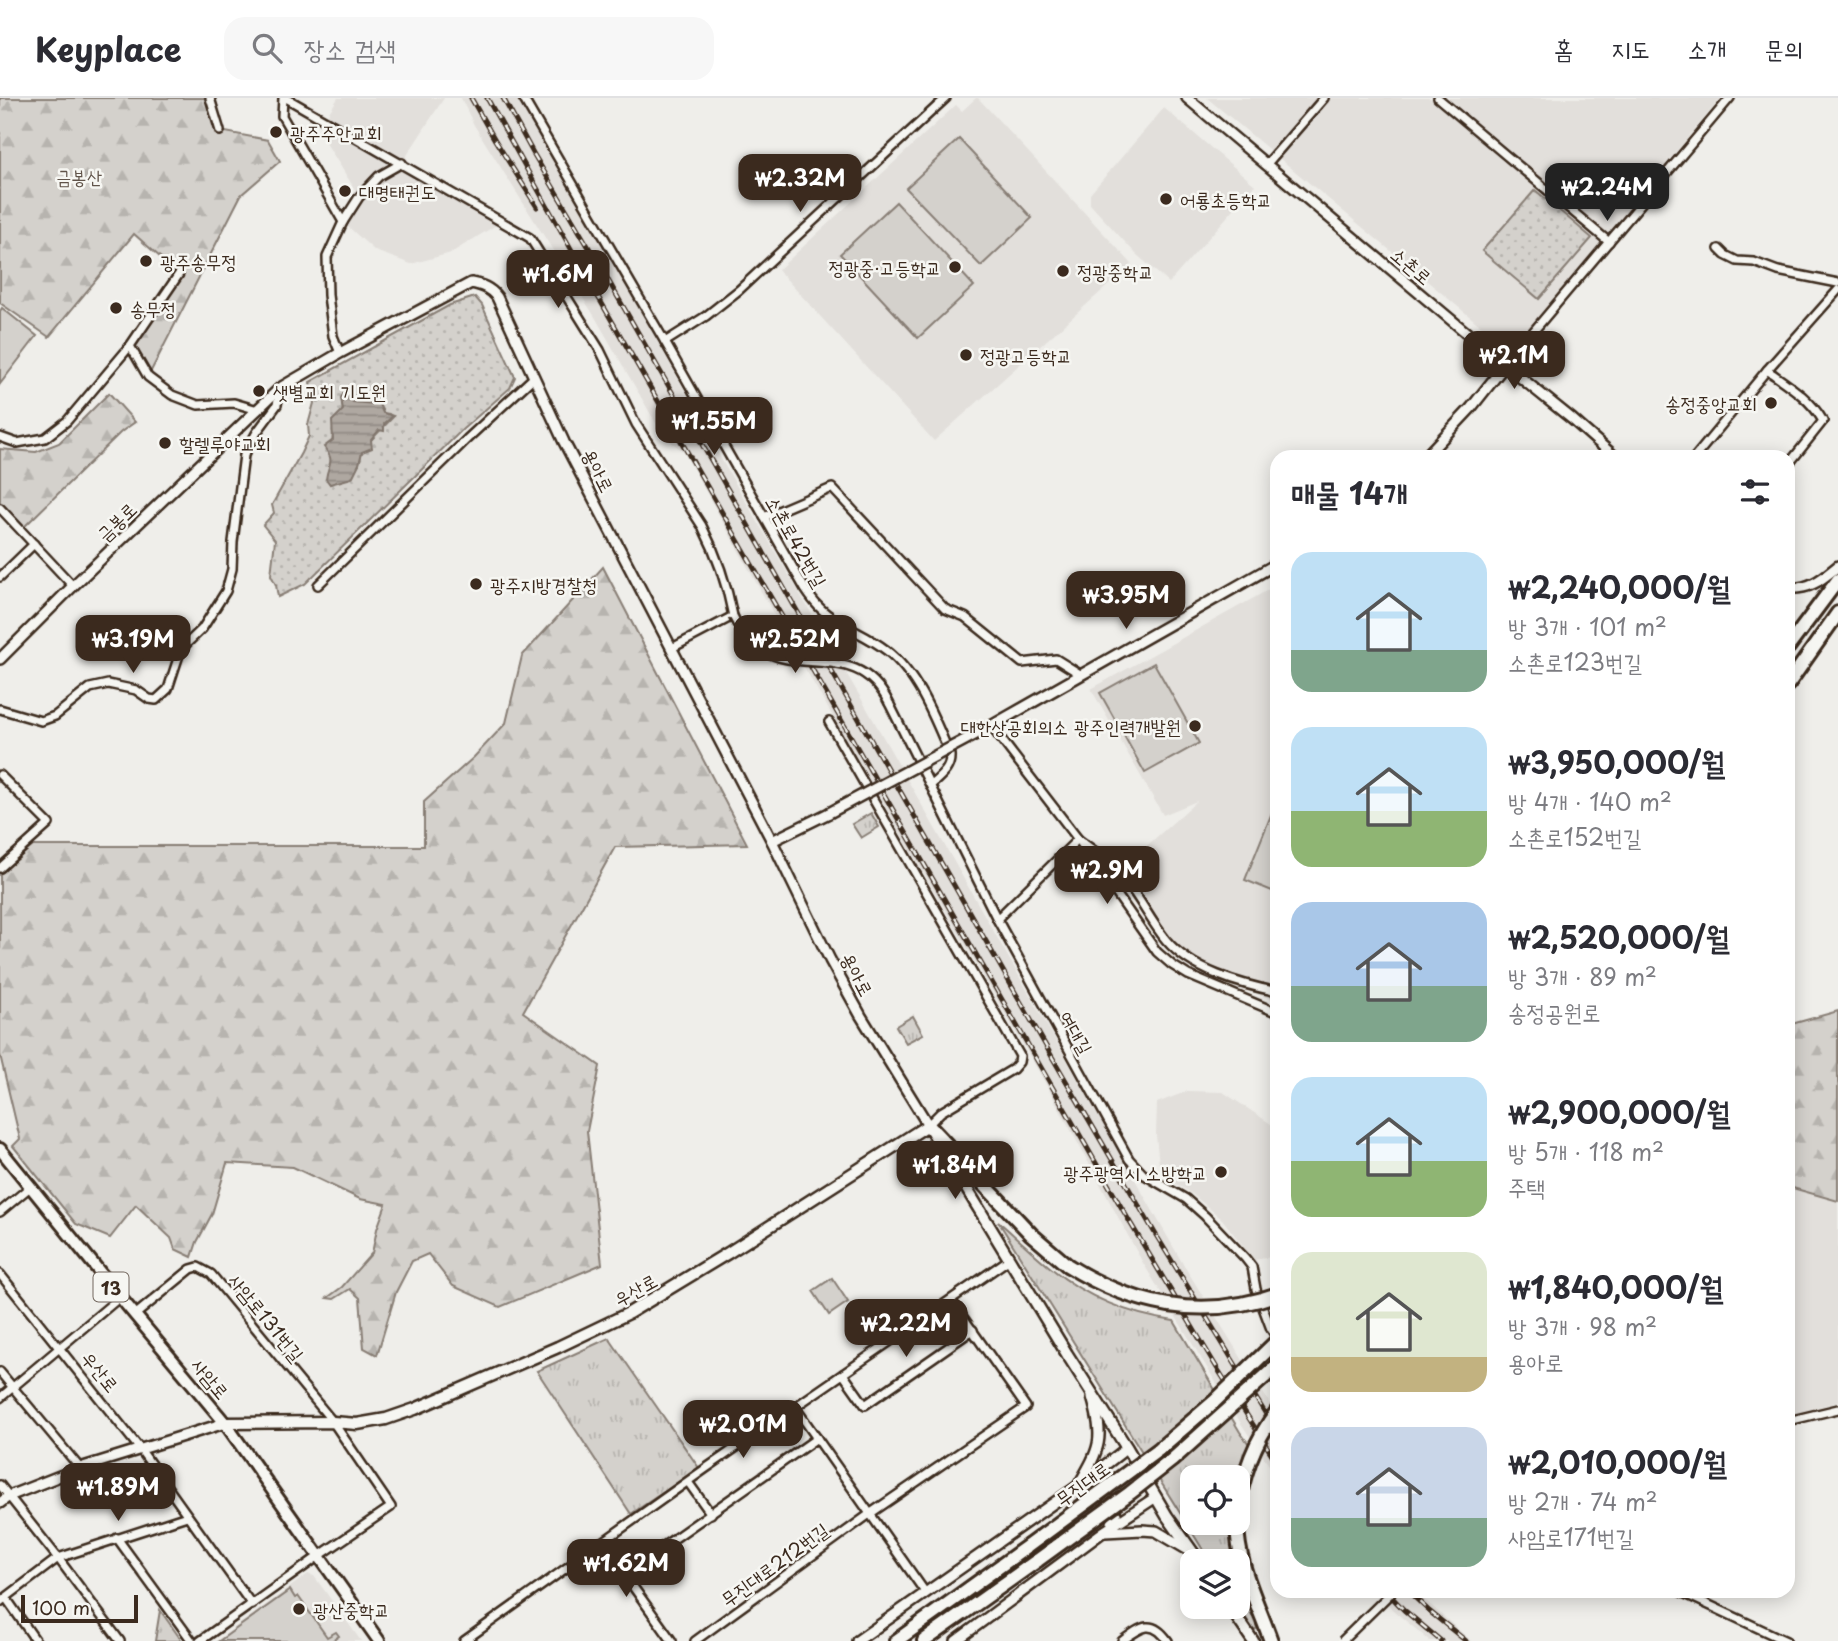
<!DOCTYPE html>
<html lang="ko">
<head>
<meta charset="utf-8">
<style>
	:root { --surface:#fff; --page:#f7f7f7; --text:#2b2b33; --muted:#7c7c81; --line:#e1e1e2; --accent:#3b2a1e }
	body { margin:0; font-family:"Playpen Sans","Poor Story",sans-serif; background:var(--page); color:var(--text); height:100vh; display:flex; flex-direction:column; font-size:26px; white-space:nowrap }
	* { box-sizing:border-box; margin:0 }
	p { font-size:23px; color:var(--muted) }
	.icon { flex:none; width:38px; height:38px; fill:none; stroke:currentColor; stroke-width:2; stroke-linecap:round; stroke-linejoin:round }
	.map { position:relative; flex:1; overflow:hidden }
	.panel { position:absolute; left:1270px; top:352px; width:525px; height:1148px; display:flex; flex-direction:column; background:var(--surface); border-radius:21px; box-shadow:0 4px 18px #0003 }
	.panel>* { flex:none }
	.fabs { position:absolute; left:1180px; top:1367px; display:grid; gap:14px }
	.fabs a { display:grid; place-items:center; width:70px; height:70px; border-radius:14px; background:var(--surface); box-shadow:0 4px 18px #0003; font-size:35px }
	.scale { position:absolute; left:21px; bottom:18px; width:117px; box-sizing:border-box; padding-left:7px; border:4px solid #3b2a1e; border-top:0; font-size:19px; line-height:24px; white-space:nowrap; color:#3b2a1e; -webkit-text-stroke:5px #f6f6f2; paint-order:stroke }
	.price { position:absolute; translate:-50% -60px; padding:0 16px; border-radius:14px; background:var(--accent); color:#fff; font-size:23px; line-height:46px; filter:drop-shadow(0 2px 4px #0008) }
	.price::after { content:''; position:absolute; left:50%; top:42px; width:21px; height:16px; margin-left:-10px; background:inherit; clip-path:polygon(0 0,100% 0,50% 100%) }
	.price.selected { background:#222; color:#fff }
	ul { padding:0; list-style:none }
	li { display:flex; align-items:center; gap:21px; height:175px; padding:0 21px }
	li span { display:grid; place-items:center; flex:none; width:196px; height:140px; border-radius:21px; color:#555 }
	li>.icon { margin-inline-start:auto }
	span .icon { width:84px; height:84px; fill:#fffc; stroke-width:1 }
	li b { font-size:30px }
	h2 { display:flex; justify-content:space-between; align-items:center; height:84px; padding:0 21px; font-size:30px }
	header { display:flex; align-items:center; gap:42px; box-sizing:border-box; height:98px; padding:0 35px; background:var(--surface); border-bottom:2px solid var(--line) }
	header strong { font-size:33px }
	nav { display:flex; gap:38px; margin-inline-start:auto; font-size:24px }
	.search { width:490px; height:63px; background:var(--page); display:flex; align-items:center; gap:18px; box-sizing:border-box; padding:0 24px; border-radius:21px; color:var(--muted); font-size:26px }
	.map>svg:first-child { display:block }
</style>
</head>
<body>
<header>
<strong>Keyplace</strong>
<div class="search"><svg class="icon" aria-label="search" viewBox="0 0 24 24"><circle cx="10" cy="10" r="6"/><path d="M15 15l6 6"/></svg>장소 검색</div>
<nav><a>홈</a><a>지도</a><a>소개</a><a>문의</a></nav>
</header>
<div class="map">
<svg width="1838" height="1543" viewBox="0 0 1838 1543">
	<defs>
		<pattern id="grass-dots" width="8" height="8" patternUnits="userSpaceOnUse" patternTransform="scale(1.75)"><rect width="8" height="8" fill="#d4d1cc"/><path d="M2 2h.1M6 6h.1" fill="none" stroke="#b7b4af" stroke-width="1.8" stroke-linecap="round"/></pattern>
		<pattern id="forest-firs" width="22" height="20" patternUnits="userSpaceOnUse" patternTransform="scale(1.75)"><rect width="22" height="20" fill="#d4d1cc"/><path d="M5 1l3.5 6h-7zM16 11l3.5 6h-7z" fill="#b7b4af"/></pattern>
		<pattern id="park-tufts" width="24" height="20" patternUnits="userSpaceOnUse" patternTransform="scale(1.75)"><rect width="24" height="20" fill="#d4d1cc"/><path d="M3 7l-1-3M5 7V3M7 7l1-3M15 17l-1-3M17 17v-4M19 17l1-3" fill="none" stroke="#b7b4af"/></pattern>
		<pattern id="water-rules" width="6" height="5" patternUnits="userSpaceOnUse" patternTransform="scale(1.75)"><rect width="6" height="5" fill="#afa8a1"/><path d="M0 2.5h6" fill="none" stroke="#908983"/></pattern>
	</defs>
	<rect width="100%" height="100%" fill="#efeeea"/>
	<filter id="ink" filterUnits="userSpaceOnUse"><feTurbulence type="fractalNoise" baseFrequency=".0143" numOctaves="2"/><feDisplacementMap in="SourceGraphic" scale="14" xChannelSelector="R" yChannelSelector="G"/><feConvolveMatrix kernelMatrix="1 2 1 2 8 2 1 2 1" color-interpolation-filters="sRGB"/></filter>
	<g filter="url(#ink)">
		<!-- built -->
		<g fill="#e2dfdb">
			<path d="M338,0H444L402,65L501,124L451,155L411,166L375,153L343,124L359,98L318,32Z"/>
			<path d="M461,0H516L597,135L696,313L661,334L595,219L474,27Z"/>
			<path d="M976,0H978L1132,166L934,343L778,172L956,7L962,13Z"/>
			<path d="M1207,0H1721L1517,244L1504,247Z"/>
			<path d="M1164,10L1255,87L1169,185L1136,156L1090,106V96Z"/>
			<path d="M700,318L721,361L862,602L1183,1166L1277,1317V1379L1242,1327L1143,1165L1042,979L778,524L684,354L665,339Z"/>
			<path d="M1277,487V903L1225,884L1202,875L1182,863L1168,850L1113,778L1197,703L1163,717L1091,591Z"/>
			<path d="M1188,993L1223,994L1277,1030V1158L1254,1162L1222,1121L1192,1096L1168,1081L1159,1067L1156,1037L1157,1005Z"/>
			<path d="M1788,1089L1838,1103V1304L1789,1317Z"/>
			<path d="M308,1476L314,1478L361,1543H216Z"/>
			<path d="M1375,1493H1415L1471,1543H1430L1394,1513Z"/>
		</g>
		<!-- grass -->
		<g fill="url(#grass-dots)" stroke="#887e75" stroke-width="2" fill-rule="evenodd">
			<path d="M1535,92L1592,140L1539,201L1482,153Z"/>
			<path d="M475,199L482,207L515,279L510,290L463,331L305,486L278,499L276,487L271,477L275,442L263,427L274,415L272,407L301,355L309,338L308,327L314,305L310,284L450,207ZM344,295L353,304L374,306L377,302L383,315L389,316L393,319L371,342V347L362,353L359,366L340,382L330,386C324,377 329,375 331,366C334,357 331,346 333,337C337,322 346,317 341,300Z"/>
		</g>
		<!-- forest -->
		<g fill="url(#forest-firs)" stroke="#887e75" stroke-width="2">
			<path d="M0,0H210L220,33L268,42L280,63L241,97L148,279L130,248L179,176L134,136L49,239L0,205Z"/>
			<path d="M109,295L135,324L121,334L21,432L0,410V351L36,354L59,345Z"/>
			<path d="M603,469L747,746L615,749L523,914L600,968L587,1033L602,1166L500,1209L453,1188L428,1156L412,1163L396,1194L377,1257L364,1250L360,1200L350,1191L334,1201L327,1200L342,1189L372,1155L377,1131L386,1106L360,1101L293,1069L227,1065L212,1116L197,1144L192,1159L175,1151L171,1140L136,1107L110,1140L76,1126L13,1048L20,1041L0,957V775L33,748H424V704L474,659L506,625L522,558Z"/>
			<path d="M1838,913V1103L1789,1089L1788,927Z"/>
		</g>
		<!-- park -->
		<g fill="url(#park-tufts)" stroke="#887e75" stroke-width="2">
			<path d="M871,715L879,729L861,740L852,726Z"/>
			<path d="M913,918L923,936L906,945L896,928Z"/>
			<path d="M998,1123C1016,1139 1033,1155 1051,1170C1085,1199 1130,1217 1174,1223L1240,1334L1254,1353L1237,1408V1379H1192V1424L1236,1425V1463H1210Z"/>
			<path d="M832,1180L848,1204L829,1217L813,1193Z"/>
			<path d="M609,1240L699,1370L631,1416L537,1273Z"/>
			<path d="M1237,1471L1243,1495L1257,1530L1254,1533L1237,1506Z"/>
			<path d="M160,1512L182,1543H155Z"/>
		</g>
		<!-- garden -->
		<g fill="#d4d1cc" stroke="#887e75" stroke-width="2">
			<path d="M959,41L1032,120L981,168L906,90Z"/>
			<path d="M896,104L974,188L918,240L840,156Z"/>
			<path d="M2,210L37,238L0,286V213Z"/>
			<path d="M1154,565L1199,645L1145,675L1100,595Z"/>
			<path d="M1277,702V795L1245,782Z"/>
			<path d="M290,1492L295,1500L298,1498L327,1539L336,1534L339,1538L332,1543H219Z"/>
		</g>
		<!-- water -->
		<path fill="url(#water-rules)" stroke="#81766d" stroke-width="2" d="M344,295L353,304L374,306L377,302L383,315L393,318L384,326V333L379,332L371,342L372,350L362,354L359,366L352,380L330,386L326,381C328,364 336,365 324,349L333,342L332,323L343,312L341,300Z"/>
		<g fill="none" stroke-linecap="round" stroke-linejoin="round">
			<!-- minor casing -->
			<g stroke="#3b2a1e" stroke-width="12">
				<g id="minor">
					<path d="M210,0L220,33"/>
					<path d="M283,0L282,18L343,124"/>
					<path d="M286,0L530,140L600,252L636,326L702,428C717,457 727,487 733,518L672,550"/>
					<path d="M523,0L665,244L805,491C809,497 813,503 818,508C837,528 865,535 886,552C917,575 935,621 950,657C951,671 941,678 931,687"/>
					<path d="M1438,0L1609,144"/>
					<path d="M1266,67L1324,0"/>
					<path d="M1719,151L1725,157L1737,163L1754,164L1778,173L1838,185"/>
					<path d="M665,244L706,218L739,192L946,0"/>
					<path d="M130,248L148,279L172,297L198,307L234,305L258,312"/>
					<path d="M340,255L333,238L328,197L327,159L343,124L359,99L379,78L402,65"/>
					<path d="M1505,267L1730,0"/>
					<path d="M1767,272C1788,287 1810,300 1823,323L1788,367"/>
					<path d="M0,339L17,345L45,340L67,323L130,248L179,176"/>
					<path d="M1695,359L1767,272L1838,192"/>
					<path d="M0,410L73,488"/>
					<path d="M764,419L832,390L945,511L965,519L1022,565L1056,561L1080,576"/>
					<path d="M0,479L34,446"/>
					<path d="M318,487L467,341L534,279"/>
					<path d="M889,605L997,821L1129,1061L1143,1076L1186,1101L1205,1118L1245,1160L1252,1169L1256,1191L1271,1231L1278,1241"/>
					<path d="M0,611L41,623L55,618L90,590L108,586L136,592L149,601L156,602L168,591L181,551L202,531L226,493L232,471L233,444L244,357L257,334L277,307L280,290"/>
					<path d="M829,624L1020,958L1019,964L1013,971L941,1014L928,1027"/>
					<path d="M991,628L1078,741L1157,854L1172,867L1188,877L1278,915"/>
					<path d="M0,677L49,726L0,770"/>
					<path d="M997,821L1078,741C1091,751 1105,759 1116,771C1136,792 1148,820 1166,842C1192,873 1240,886 1278,894"/>
					<path d="M0,1114L30,1089"/>
					<path d="M0,1176L140,1351L252,1507"/>
					<path d="M135,1217L191,1171L198,1169L211,1176L333,1324L391,1409L319,1458L200,1543"/>
					<path d="M0,1274L80,1370"/>
					<path d="M843,1276L865,1307L973,1232"/>
					<path d="M0,1300L120,1199"/>
					<path d="M795,1309L925,1494"/>
					<path d="M1788,1323L1838,1311"/>
					<path d="M688,1384L711,1416"/>
					<path d="M0,1387L58,1460L120,1543"/>
					<path d="M117,1440L192,1543"/>
					<path d="M601,1444L672,1543"/>
					<path d="M624,1476L817,1340"/>
					<path d="M1679,1493L1786,1543"/>
					<path d="M6,1500L36,1543"/>
					<path d="M0,1504L58,1460L187,1418"/>
					<path d="M464,1543L705,1371L1008,1162"/>
					<path d="M695,1543L871,1415L1026,1309L951,1202"/>
					<path d="M1122,1543C1141,1529 1152,1520 1168,1543"/>
				</g>
			</g>
			<!-- tertiary casing -->
			<g stroke="#3b2a1e" stroke-width="14">
				<g id="tertiary">
					<path d="M1187,0L1505,267L1572,321L1615,359"/>
					<path d="M1425,359L1471,310L1505,267"/>
					<path d="M1788,490C1810,492 1822,481 1838,468"/>
					<path d="M0,561L73,488L280,290L340,255L471,185C482,187 490,190 497,199L564,344L772,743L830,862L861,918L928,1027"/>
					<path d="M991,628L1278,465"/>
					<path d="M772,743L829,715"/>
					<path d="M1092,1299C1105,1342 1100,1350 1078,1388C1098,1392 1113,1398 1117,1420L1112,1425"/>
					<path d="M0,1405L9,1398L80,1370L225,1325"/>
					<path d="M1105,1434L1142,1432L1156,1433L1190,1453"/>
					<path d="M857,1543L1078,1388L1127,1350"/>
					<path d="M956,1543L1103,1434L1156,1399"/>
				</g>
			</g>
			<!-- secondary casing -->
			<g stroke="#3b2a1e" stroke-width="15">
				<g id="secondary">
					<path d="M225,1325L333,1324L357,1326L386,1321L415,1311L558,1249L629,1215L728,1155L928,1027L1067,1256L1127,1350L1167,1418L1199,1463"/>
					<path d="M1229,1508L1253,1543"/>
				</g>
			</g>
			<!-- primary casing -->
			<g stroke="#3b2a1e" stroke-width="16">
				<path id="primary" d="M0,1051L120,1199L225,1325L379,1543"/>
			</g>
			<!-- trunk casing -->
			<g stroke="#3b2a1e" stroke-width="18">
				<g id="trunk">
					<path d="M1788,549L1838,482"/>
					<path d="M1788,586L1838,515"/>
					<path d="M928,1027L1031,1136L1067,1167"/>
					<path d="M1237,1424C1237,1467 1257,1503 1271,1543"/>
					<path d="M896,1543L1028,1448"/>
					<path d="M924,1543L1038,1462"/>
				</g>
			</g>
			<!-- minor -->
			<use href="#minor" stroke="#f6f6f2" stroke-width="7"/>
			<!-- tertiary -->
			<use href="#tertiary" stroke="#f6f6f2" stroke-width="9"/>
			<!-- secondary -->
			<use href="#secondary" stroke="#f6f6f2" stroke-width="10"/>
			<!-- primary -->
			<use href="#primary" stroke="#f6f6f2" stroke-width="10"/>
			<!-- trunk -->
			<use href="#trunk" stroke="#f6f6f2" stroke-width="12"/>
			<!-- rail casing -->
			<g stroke="#3b2a1e" stroke-width="5">
				<g id="rail">
					<path d="M471,0L495,42L537,109"/>
					<path d="M487,0L589,183L1131,1126L1217,1270L1278,1366"/>
					<path d="M503,0L533,55L604,175L1051,957L1156,1137L1278,1336"/>
					<path d="M1386,1493L1404,1512L1441,1543"/>
					<path d="M1408,1493L1429,1513L1466,1543"/>
				</g>
			</g>
			<!-- rail -->
			<use href="#rail" stroke="#f6f6f2" stroke-width="2.5" stroke-dasharray="8" stroke-linecap="butt"/>
			<!-- minor-bridge casing -->
			<g stroke="#3b2a1e" stroke-width="12" stroke-linecap="butt">
				<g id="minor-bridge">
					<path d="M733,518C737,526 741,534 748,541C793,586 855,537 889,605"/>
					<path d="M1342,1543L1393,1493"/>
				</g>
			</g>
			<!-- tertiary-bridge casing -->
			<g stroke="#3b2a1e" stroke-width="14" stroke-linecap="butt">
				<path id="tertiary-bridge" d="M829,715L991,628"/>
			</g>
			<!-- trunk-bridge casing -->
			<g stroke="#3b2a1e" stroke-width="18" stroke-linecap="butt">
				<g id="trunk-bridge">
					<path d="M1067,1167C1132,1208 1204,1223 1278,1196"/>
					<path d="M1237,1415C1242,1376 1254,1343 1278,1312"/>
					<path d="M1028,1448L1158,1352L1215,1303L1278,1242"/>
					<path d="M1038,1462L1130,1395L1172,1362L1278,1267"/>
				</g>
			</g>
			<!-- minor-bridge -->
			<use href="#minor-bridge" stroke="#f6f6f2" stroke-width="7"/>
			<!-- tertiary-bridge -->
			<use href="#tertiary-bridge" stroke="#f6f6f2" stroke-width="9"/>
			<!-- trunk-bridge -->
			<use href="#trunk-bridge" stroke="#f6f6f2" stroke-width="12"/>
		</g>
	</g>
	<!-- markers -->
	<g fill="#3b2a1e" stroke="#f6f6f2" stroke-width="2.5">
		<circle cx="276" cy="34" r="7"/>
		<circle cx="345" cy="93" r="7"/>
		<circle cx="1166" cy="101" r="7"/>
		<circle cx="146" cy="163" r="7"/>
		<circle cx="955" cy="169" r="7"/>
		<circle cx="1063" cy="173" r="7"/>
		<circle cx="116" cy="210" r="7"/>
		<circle cx="966" cy="257" r="7"/>
		<circle cx="259" cy="293" r="7"/>
		<circle cx="1771" cy="305" r="7"/>
		<circle cx="165" cy="345" r="7"/>
		<circle cx="476" cy="486" r="7"/>
		<circle cx="1195" cy="628" r="7"/>
		<circle cx="1221" cy="1074" r="7"/>
		<circle cx="299" cy="1511" r="7"/>
	</g>
	<g text-anchor="middle" dominant-baseline="central" stroke-width="5" stroke-linejoin="round" paint-order="stroke">
		<!-- shield labels -->
		<rect fill="#f6f6f2" stroke="#73675e" stroke-width="2" x="93.5" y="1174.5" width="35" height="29" rx="5"/>
		<g font-size="18" font-weight="bold" fill="#3b2a1e">
			<text x="111" y="1189">13</text>
		</g>
		<!-- poi labels -->
		<g font-size="19" fill="#3b2a1e" stroke="#f6f6f2" text-anchor="start">
			<text x="290" y="34">광주주안교회</text>
			<text x="359" y="93">대명태권도</text>
			<text x="1180" y="101">어룡초등학교</text>
			<text x="160" y="163">광주송무정</text>
			<text x="941" y="169" text-anchor="end">정광중·고등학교</text>
			<text x="1077" y="173">정광중학교</text>
			<text x="130" y="210">송무정</text>
			<text x="980" y="257">정광고등학교</text>
			<text x="273" y="293">샛별교회 기도원</text>
			<text x="1757" y="305" text-anchor="end">송정중앙교회</text>
			<text x="179" y="345">할렐루야교회</text>
			<text x="490" y="486">광주지방경찰청</text>
			<text x="1181" y="628" text-anchor="end">대한상공회의소 광주인력개발원</text>
			<text x="1207" y="1074" text-anchor="end">광주광역시 소방학교</text>
			<text x="313" y="1511">광산중학교</text>
		</g>
		<!-- park labels -->
		<g font-size="19" fill="#61544a" stroke="#f6f6f2">
			<text x="79" y="78">금봉산</text>
		</g>
		<!-- street labels -->
		<g font-size="19" fill="#3b2a1e" stroke="#f6f6f2">
			<text transform="translate(1412 167) rotate(40)">소촌로</text>
			<text transform="translate(599 372) rotate(63)">용아로</text>
			<text transform="translate(116 423) rotate(-44)">금봉로</text>
			<text transform="translate(797 443) rotate(60)">소촌로42번길</text>
			<text transform="translate(858 876) rotate(62)">용아로</text>
			<text transform="translate(1077 934) rotate(61)">여대길</text>
			<text transform="translate(635 1191) rotate(-29)">우산로</text>
			<text transform="translate(267 1219) rotate(51)">사암로131번길</text>
			<text transform="translate(101 1273) rotate(51)">우산로</text>
			<text transform="translate(211 1280) rotate(50)">사암로</text>
			<text transform="translate(1082 1385) rotate(-36)">무진대로</text>
			<text transform="translate(774 1466) rotate(-36)">무진대로212번길</text>
		</g>
	</g>
</svg>
<div class="fabs">
<a><svg class="icon" aria-label="locate" viewBox="0 0 24 24"><circle cx="12" cy="12" r="6"/><path d="M12 2v4M12 18v4M2 12h4M18 12h4"/></svg></a>
<a><svg class="icon" aria-label="layers" viewBox="0 0 24 24"><path d="M12 4l9 5-9 5-9-5zM3 14l9 5 9-5"/></svg></a>
</div>
<div class="scale">100 m</div>
<b class="price" style="left:800px;top:116px">₩2.32M</b>
<b class="price selected" style="left:1607px;top:125px">₩2.24M</b>
<b class="price" style="left:558px;top:212px">₩1.6M</b>
<b class="price" style="left:1514px;top:293px">₩2.1M</b>
<b class="price" style="left:714px;top:359px">₩1.55M</b>
<b class="price" style="left:1126px;top:533px">₩3.95M</b>
<b class="price" style="left:133px;top:577px">₩3.19M</b>
<b class="price" style="left:795px;top:577px">₩2.52M</b>
<b class="price" style="left:1107px;top:808px">₩2.9M</b>
<b class="price" style="left:955px;top:1103px">₩1.84M</b>
<b class="price" style="left:906px;top:1261px">₩2.22M</b>
<b class="price" style="left:743px;top:1362px">₩2.01M</b>
<b class="price" style="left:118px;top:1425px">₩1.89M</b>
<b class="price" style="left:626px;top:1501px">₩1.62M</b>
<section class="panel">
<h2>매물 14개<svg class="icon" aria-label="filters" viewBox="0 0 24 24"><path d="M4 7h16M4 17h16"/><circle cx="9" cy="7" r="2"/><circle cx="15" cy="17" r="2"/></svg></h2>
<ul>
<li><span style="background:linear-gradient(#bfe0f5 70%,#7fa58c 0)"><svg class="icon" aria-label="home" viewBox="0 0 24 24"><path d="M3 11l9-7 9 7M6 9v11h12V9"/></svg></span><div><b>₩2,240,000/월</b><p>방 3개 · 101 m²</p><p>소촌로123번길</p></div></li>
<li><span style="background:linear-gradient(#bfe0f5 60%,#8fb573 0)"><svg class="icon" aria-label="home" viewBox="0 0 24 24"><path d="M3 11l9-7 9 7M6 9v11h12V9"/></svg></span><div><b>₩3,950,000/월</b><p>방 4개 · 140 m²</p><p>소촌로152번길</p></div></li>
<li><span style="background:linear-gradient(#a9c7e8 60%,#7fa58c 0)"><svg class="icon" aria-label="home" viewBox="0 0 24 24"><path d="M3 11l9-7 9 7M6 9v11h12V9"/></svg></span><div><b>₩2,520,000/월</b><p>방 3개 · 89 m²</p><p>송정공원로</p></div></li>
<li><span style="background:linear-gradient(#bfe0f5 60%,#8fb573 0)"><svg class="icon" aria-label="home" viewBox="0 0 24 24"><path d="M3 11l9-7 9 7M6 9v11h12V9"/></svg></span><div><b>₩2,900,000/월</b><p>방 5개 · 118 m²</p><p>주택</p></div></li>
<li><span style="background:linear-gradient(#dfe7d0 75%,#c2b280 0)"><svg class="icon" aria-label="home" viewBox="0 0 24 24"><path d="M3 11l9-7 9 7M6 9v11h12V9"/></svg></span><div><b>₩1,840,000/월</b><p>방 3개 · 98 m²</p><p>용아로</p></div></li>
<li><span style="background:linear-gradient(#c9d6e8 65%,#7fa58c 0)"><svg class="icon" aria-label="home" viewBox="0 0 24 24"><path d="M3 11l9-7 9 7M6 9v11h12V9"/></svg></span><div><b>₩2,010,000/월</b><p>방 2개 · 74 m²</p><p>사암로171번길</p></div></li>
</ul>
</section>
</div>
</body>
</html>
